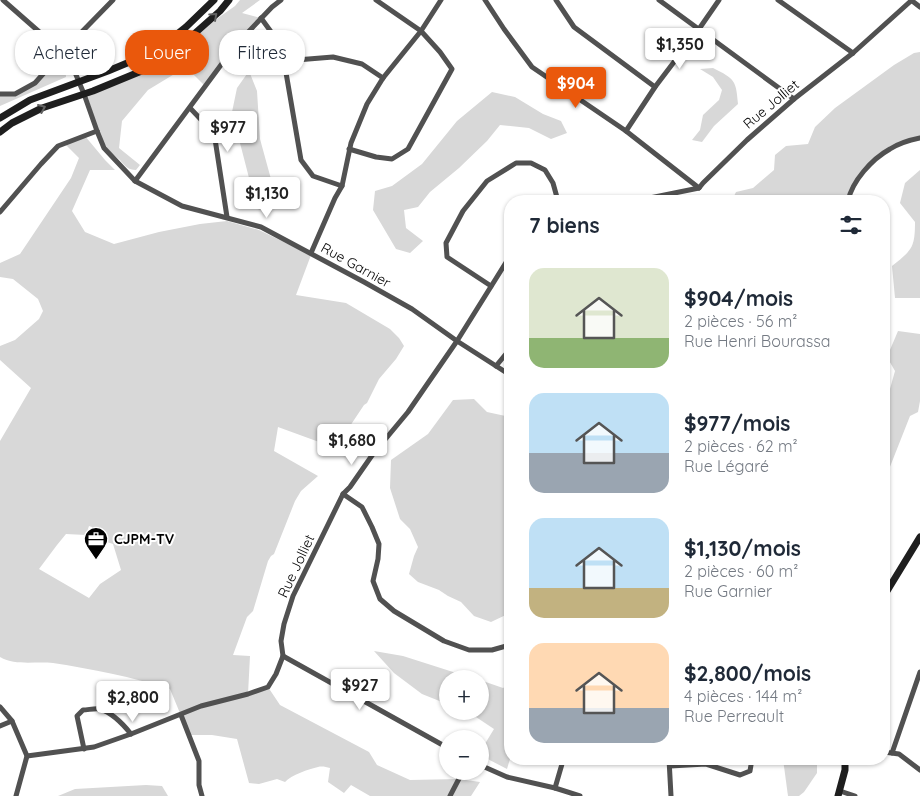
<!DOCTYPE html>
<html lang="fr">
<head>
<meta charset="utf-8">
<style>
	:root { --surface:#fff; --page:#f6f6f7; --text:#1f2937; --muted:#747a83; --accent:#ea580c }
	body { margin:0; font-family:Quicksand,sans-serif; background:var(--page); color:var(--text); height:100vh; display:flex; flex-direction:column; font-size:19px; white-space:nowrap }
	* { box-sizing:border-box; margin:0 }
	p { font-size:16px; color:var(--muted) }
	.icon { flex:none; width:28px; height:28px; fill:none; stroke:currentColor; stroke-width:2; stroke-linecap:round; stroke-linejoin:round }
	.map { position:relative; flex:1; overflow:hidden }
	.side { position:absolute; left:504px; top:195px; width:386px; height:570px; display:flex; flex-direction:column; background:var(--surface); border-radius:20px; box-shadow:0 1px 4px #0004 }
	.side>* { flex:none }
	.banner { position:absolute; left:15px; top:30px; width:414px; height:45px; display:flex; gap:10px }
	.controls { position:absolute; left:439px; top:670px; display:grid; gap:10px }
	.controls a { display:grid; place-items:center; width:50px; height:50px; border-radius:50%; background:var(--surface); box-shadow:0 1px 4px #0004; font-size:25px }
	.price { position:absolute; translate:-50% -42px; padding:0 11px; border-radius:5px; background:#fff; color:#222; font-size:16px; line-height:32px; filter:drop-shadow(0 1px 2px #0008) }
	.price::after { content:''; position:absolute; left:50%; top:30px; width:15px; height:11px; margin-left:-8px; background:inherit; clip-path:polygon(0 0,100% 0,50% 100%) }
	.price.current { background:var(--accent); color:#fff }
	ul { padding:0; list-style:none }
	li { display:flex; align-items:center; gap:15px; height:125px; padding:0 25px }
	li span { display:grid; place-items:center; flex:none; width:140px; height:100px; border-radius:15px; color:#555 }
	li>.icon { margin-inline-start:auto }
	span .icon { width:60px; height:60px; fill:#fffc; stroke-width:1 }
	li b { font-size:21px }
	h2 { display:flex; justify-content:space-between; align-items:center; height:60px; padding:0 25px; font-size:21px }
	.pill { padding:0 18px; border-radius:20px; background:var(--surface); box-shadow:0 1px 4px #0004; font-size:18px; line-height:45px }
	.pill.current { background:var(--accent); color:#fff }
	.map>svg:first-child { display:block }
</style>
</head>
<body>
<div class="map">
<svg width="920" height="796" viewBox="0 0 920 796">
	<rect width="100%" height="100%" fill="#fff"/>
	<!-- green -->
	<g fill="#d8d8d8" fill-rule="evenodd">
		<path d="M240,0H260L242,13L261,18L205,86L186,67L148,90L122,121L119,148L140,165L136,170C128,170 125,166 120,160C114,155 108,150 104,143C96,129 93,112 88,98L89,93L130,78L201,30L235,6Z"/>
		<path d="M920,52V138L890,149L866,168L848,201H725L733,198L736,192L753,188L774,170L775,155L786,146L808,144L815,127L835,108L894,65L914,53Z"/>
		<path d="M59,60C64,62 66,71 66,77L0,106V94H15L35,83Z"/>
		<path d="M713,68C735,79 736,80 738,104L714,126L702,142L692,140L700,130L703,115L719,100L722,90L713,77L700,69Z"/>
		<path d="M249,71L257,91L260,139L277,201L271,212L257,209L232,112L237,88Z"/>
		<path d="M492,92L515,97L543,114L561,121L567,133L551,139L529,128L500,125L487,141L459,168L430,192L418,207L404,210L406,228L423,241L410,253L396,249L373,210L375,191L392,186L422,164L457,121Z"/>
		<path d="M85,136L105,160L115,170H90L72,211L85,232L114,244L159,232L200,224L227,221L259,230L311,255L296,295L346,303L390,329L399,338L404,346L396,359L379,379L367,403L364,405L342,438L330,446L278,427L274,451L318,476L301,491L295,501L274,554L271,556L268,561L253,611L247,617L233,655L250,656L248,694L268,687L280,705L369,752L377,765L410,780L459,779L480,782L471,796H370L351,785L344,793L328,782L330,768C326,767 322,766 318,767C309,769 291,775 285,782L277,779L259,784L249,783L237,739L212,735H189L170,689C132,677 92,669 53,663C35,661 16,666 0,657V441L31,388L0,360V346L15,340L39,319L43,311L38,299L13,279L0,277V263L20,254L71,178L79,158L66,145ZM89,526L101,530V540L113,544L121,570L100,584L89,598L39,569L57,545L66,534L86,535Z"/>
		<path d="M920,170V298H895L892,266C912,250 915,248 915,222L900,203L905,183Z"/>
		<path d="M898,331L920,334V401L918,412L910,416L884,482V398L888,396L895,371L887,357Z"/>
		<path d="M474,399L487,412L510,417V613L491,622L474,616L461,602L448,596L439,590L418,582L409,574L414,556L418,547L410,529L400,519L390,488L391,460L428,434L453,400Z"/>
		<path d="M374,651L403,656L475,679H448L447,704L422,694L394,673Z"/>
		<path d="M480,680L503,688L510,684V759L507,769L480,755V752L494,729L467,711H480Z"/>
		<path d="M783,759H817V773L804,792L799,796H788Z"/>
		<path d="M146,785L162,786L168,796H58L75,789Z"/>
	</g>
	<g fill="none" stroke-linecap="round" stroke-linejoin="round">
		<!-- street -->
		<g stroke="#515151" stroke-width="5">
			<path d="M3,0L69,58L84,94L97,131L104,148L135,181L182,206L261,227L364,282L412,309L457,341L510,375"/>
			<path d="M485,0L504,29L532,67L626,131L699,188"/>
			<path d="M556,0L574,27L655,87"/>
			<path d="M659,0L794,99"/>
			<path d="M778,0L853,53"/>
			<path d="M911,0L920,7"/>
			<path d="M261,18L277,40L284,61L301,160L313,176L342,186"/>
			<path d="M284,61L333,57L362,64L383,78"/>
			<path d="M0,94H15L35,83L68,46L113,0"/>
			<path d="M190,108L210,129L215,139L227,217"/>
			<path d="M626,131L655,87L699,29L719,0"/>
			<path d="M349,149L376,157L392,159L408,149L452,69L440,52L421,31L376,0"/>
			<path d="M135,181L235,46L272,7L281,0"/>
			<path d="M635,201L699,188L703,183L747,140L794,99L853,53L912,0"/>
			<path d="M848,201C852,181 872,159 890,149C898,144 910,140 920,138"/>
			<path d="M0,212L41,164L58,146L97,131"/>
			<path d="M311,253L335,198L342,186L351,143L367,104L383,78L421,31L441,0"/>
			<path d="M491,286L447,257L446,243L463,211L487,181L516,163H531L545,170L553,183L558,201"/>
			<path d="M496,366L510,349"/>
			<path d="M343,494L362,507L372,527L379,544L378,559L373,581L380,599L394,611L444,641L469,650H492L510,645"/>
			<path d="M283,656L448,748"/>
			<path d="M0,707L12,721L27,756L16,796"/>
			<path d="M181,715L199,761V785L202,796"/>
			<path d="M0,726L12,721"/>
			<path d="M84,749L77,716L83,710C88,710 95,708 100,709C113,713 123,724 131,734"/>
			<path d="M884,752L899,754L920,770"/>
			<path d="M892,753L920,672"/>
			<path d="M27,756L94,747L131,734L201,706L248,694L268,687L276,674L283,656L281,641L284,624L293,596L343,494L350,487L373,454L408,412L457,341L510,256"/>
			<path d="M669,759L671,796"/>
			<path d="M480,765L507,777L555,788L580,796"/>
			<path d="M670,766L706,764L740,775L750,771L752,759"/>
			<path d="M555,788L562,764L566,759"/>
			<path d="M840,791L855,796"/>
			<path d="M450,796L463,771"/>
		</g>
		<!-- secondary -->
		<g stroke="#1e1e1e" stroke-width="7">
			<path d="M0,118L30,100L108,71L156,51L186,27L214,0"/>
			<path d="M0,132L12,123L42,108L93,91L144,70L176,50L220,11L229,0"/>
			<path d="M884,596L920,537"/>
			<path d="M838,796L845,770V759"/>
		</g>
	</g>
	<!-- one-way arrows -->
	<defs><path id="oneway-chevron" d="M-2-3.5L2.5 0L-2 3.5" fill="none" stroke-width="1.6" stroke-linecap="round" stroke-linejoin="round" transform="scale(1.25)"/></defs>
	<g stroke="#626262">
		<use href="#oneway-chevron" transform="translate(214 16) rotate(-42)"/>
		<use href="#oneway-chevron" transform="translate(42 108) rotate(-23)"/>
	</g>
	<!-- icons -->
	<defs>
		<g id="office-pin" transform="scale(1.25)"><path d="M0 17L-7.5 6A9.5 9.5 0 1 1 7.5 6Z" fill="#000" stroke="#fff"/><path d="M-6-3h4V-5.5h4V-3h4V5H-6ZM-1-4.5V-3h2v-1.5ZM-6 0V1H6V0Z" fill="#fff"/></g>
	</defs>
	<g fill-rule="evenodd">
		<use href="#office-pin" x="96" y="539"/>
	</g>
	<g text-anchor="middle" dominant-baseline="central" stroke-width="4" stroke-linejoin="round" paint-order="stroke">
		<!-- street labels -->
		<g font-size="14" fill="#000" stroke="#fff">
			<text transform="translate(771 104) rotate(-40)">Rue Jolliet</text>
			<text transform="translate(356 265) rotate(29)">Rue Garnier</text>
			<text transform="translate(296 566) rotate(-65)">Rue Jolliet</text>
		</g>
		<!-- poi labels -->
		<g font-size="14" font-weight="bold" fill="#000" stroke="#fff" text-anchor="start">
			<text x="114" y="539">CJPM-TV</text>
		</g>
	</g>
</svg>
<div class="controls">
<a>+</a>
<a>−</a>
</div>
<b class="price" style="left:680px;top:70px">$1,350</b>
<b class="price current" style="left:576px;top:109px">$904</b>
<b class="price" style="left:228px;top:153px">$977</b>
<b class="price" style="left:267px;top:219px">$1,130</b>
<b class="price" style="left:352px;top:466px">$1,680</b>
<b class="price" style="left:360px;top:711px">$927</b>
<b class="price" style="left:133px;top:723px">$2,800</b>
<div class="banner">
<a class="pill">Acheter</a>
<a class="pill current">Louer</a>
<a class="pill">Filtres</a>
</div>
<section class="side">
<h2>7 biens<svg class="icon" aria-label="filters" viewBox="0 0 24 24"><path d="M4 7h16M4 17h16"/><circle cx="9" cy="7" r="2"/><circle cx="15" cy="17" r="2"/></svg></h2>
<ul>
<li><span style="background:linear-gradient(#dfe7d0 70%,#8fb573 0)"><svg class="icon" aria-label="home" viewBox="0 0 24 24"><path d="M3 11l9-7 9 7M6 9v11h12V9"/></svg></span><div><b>$904/mois</b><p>2 pièces · 56 m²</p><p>Rue Henri Bourassa</p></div></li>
<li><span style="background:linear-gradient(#bfe0f5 60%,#9aa5b1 0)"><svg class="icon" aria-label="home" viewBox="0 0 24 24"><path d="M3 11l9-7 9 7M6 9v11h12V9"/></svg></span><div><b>$977/mois</b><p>2 pièces · 62 m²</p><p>Rue Légaré</p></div></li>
<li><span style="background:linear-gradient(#bfe0f5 70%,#c2b280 0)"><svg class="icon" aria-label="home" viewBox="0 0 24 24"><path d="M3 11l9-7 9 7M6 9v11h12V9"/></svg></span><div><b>$1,130/mois</b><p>2 pièces · 60 m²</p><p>Rue Garnier</p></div></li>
<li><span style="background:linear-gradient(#ffd9b3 65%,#9aa5b1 0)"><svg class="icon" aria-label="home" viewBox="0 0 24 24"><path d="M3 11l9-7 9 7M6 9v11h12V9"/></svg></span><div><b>$2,800/mois</b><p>4 pièces · 144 m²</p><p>Rue Perreault</p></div></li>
</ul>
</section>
</div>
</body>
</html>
